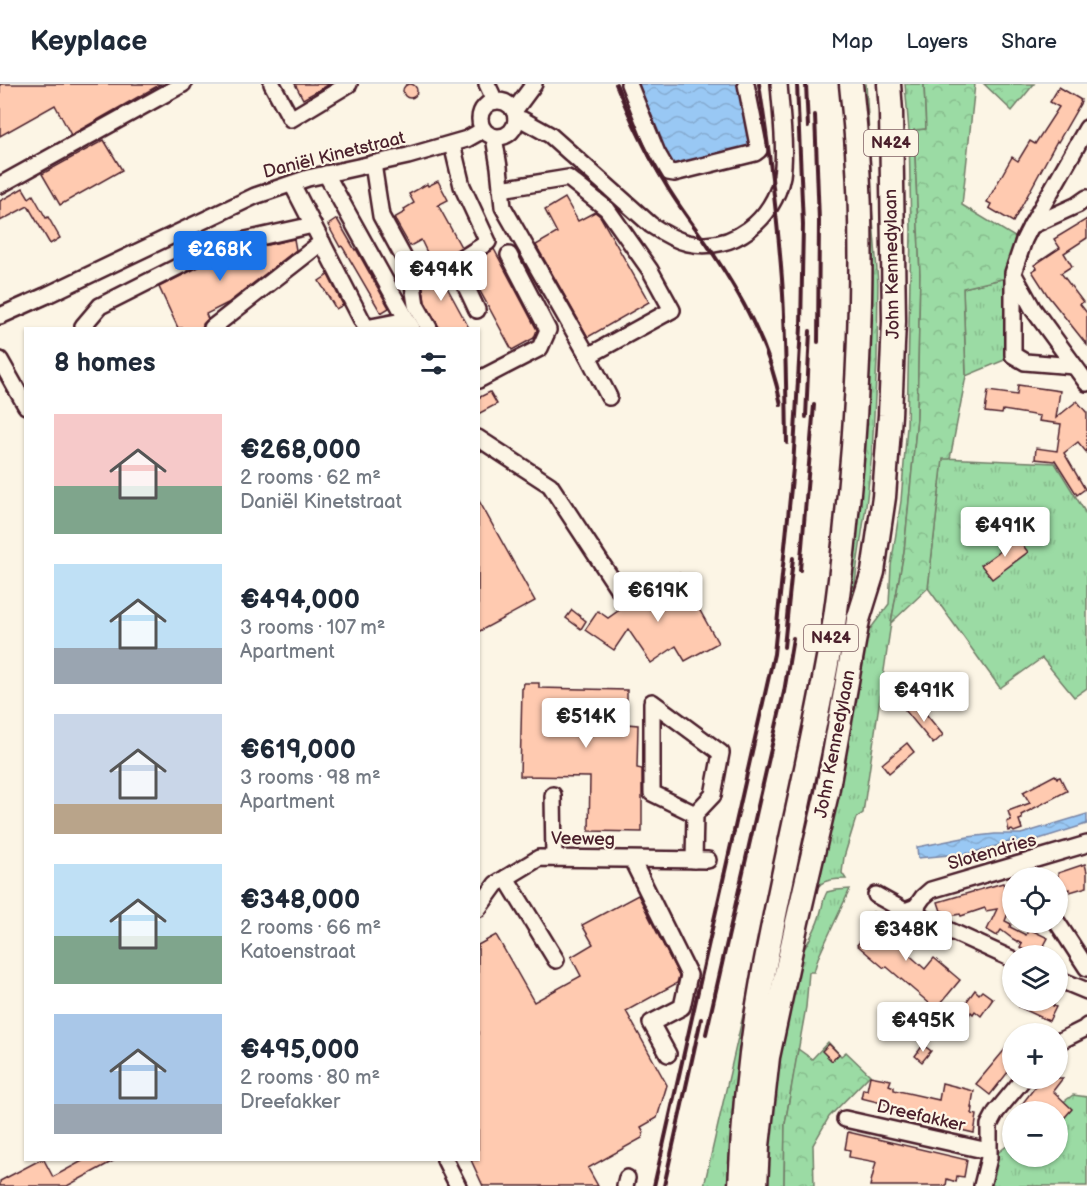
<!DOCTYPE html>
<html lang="en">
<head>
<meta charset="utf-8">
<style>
	:root { --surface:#fff; --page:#f2f2f3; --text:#1f2937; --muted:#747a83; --line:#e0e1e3; --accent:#1a73e8 }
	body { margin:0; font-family:"Balsamiq Sans",sans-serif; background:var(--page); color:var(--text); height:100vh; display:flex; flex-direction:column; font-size:22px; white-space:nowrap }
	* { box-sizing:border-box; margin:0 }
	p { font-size:20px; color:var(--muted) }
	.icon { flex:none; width:33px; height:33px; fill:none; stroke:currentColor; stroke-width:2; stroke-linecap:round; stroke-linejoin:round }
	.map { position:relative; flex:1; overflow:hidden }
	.side { position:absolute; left:24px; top:243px; width:456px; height:834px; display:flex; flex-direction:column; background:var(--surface); border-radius:0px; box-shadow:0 2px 4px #0004 }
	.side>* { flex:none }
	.buttons { position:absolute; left:1002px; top:783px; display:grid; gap:12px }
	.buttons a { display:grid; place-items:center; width:66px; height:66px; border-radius:50%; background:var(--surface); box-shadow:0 2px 4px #0004; font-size:30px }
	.price { position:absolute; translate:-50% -51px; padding:0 14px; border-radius:6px; background:#fff; color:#222; font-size:20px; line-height:39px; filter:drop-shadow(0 2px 3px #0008) }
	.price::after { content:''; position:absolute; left:50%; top:36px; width:18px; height:14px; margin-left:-9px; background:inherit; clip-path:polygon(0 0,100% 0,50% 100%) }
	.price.on { background:var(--accent); color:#fff }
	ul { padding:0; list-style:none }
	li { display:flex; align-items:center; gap:18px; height:150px; padding:0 30px }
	li span { display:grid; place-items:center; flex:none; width:168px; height:120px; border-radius:0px; color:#555 }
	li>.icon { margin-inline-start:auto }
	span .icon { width:72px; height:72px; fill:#fffc; stroke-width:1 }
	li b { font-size:26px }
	h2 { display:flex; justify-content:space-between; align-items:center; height:72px; padding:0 30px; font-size:26px }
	header { display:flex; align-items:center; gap:36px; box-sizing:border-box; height:84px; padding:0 30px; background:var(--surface); border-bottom:2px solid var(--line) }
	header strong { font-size:28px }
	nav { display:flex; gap:33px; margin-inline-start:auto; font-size:21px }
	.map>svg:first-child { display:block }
</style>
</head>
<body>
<header>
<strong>Keyplace</strong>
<nav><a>Map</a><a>Layers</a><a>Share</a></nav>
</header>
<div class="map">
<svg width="1087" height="1102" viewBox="0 0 1087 1102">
	<defs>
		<pattern id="grass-tufts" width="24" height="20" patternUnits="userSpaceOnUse" patternTransform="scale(1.5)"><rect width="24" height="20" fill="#9bdba4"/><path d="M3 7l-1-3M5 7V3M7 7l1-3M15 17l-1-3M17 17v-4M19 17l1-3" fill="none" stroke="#87bc8d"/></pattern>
		<pattern id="forest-crowns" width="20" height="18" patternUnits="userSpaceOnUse" patternTransform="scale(1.5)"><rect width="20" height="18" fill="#9bdba4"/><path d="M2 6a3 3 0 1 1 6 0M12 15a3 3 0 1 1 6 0" fill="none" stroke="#87bc8d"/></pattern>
		<pattern id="water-waves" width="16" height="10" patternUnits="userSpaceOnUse" patternTransform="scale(1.5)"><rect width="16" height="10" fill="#99c8f4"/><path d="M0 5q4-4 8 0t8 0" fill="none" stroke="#85abd1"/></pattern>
	</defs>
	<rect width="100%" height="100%" fill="#fcf5e5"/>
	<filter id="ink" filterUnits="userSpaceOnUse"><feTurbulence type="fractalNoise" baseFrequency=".0167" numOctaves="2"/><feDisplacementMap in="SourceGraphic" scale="12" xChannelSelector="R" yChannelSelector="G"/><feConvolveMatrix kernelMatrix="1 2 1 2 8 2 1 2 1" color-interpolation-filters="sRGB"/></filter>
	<g filter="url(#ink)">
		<!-- grass -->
		<g fill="url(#grass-tufts)" stroke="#727d68" stroke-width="1.5">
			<path d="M861,0H866L871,86L872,123L878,199L877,276L872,369L866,422L857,482L852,529L814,738L762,939L838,545Z"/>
			<path d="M905,0H924L926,45L914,47L920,190L917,334L904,468L891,539L863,729L856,734L844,773L842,789L846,795C817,795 818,800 808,826L865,544H871L889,520L891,482L901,417L907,342L911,148L909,47Z"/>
			<path d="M1006,194L1007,275L966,292L963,204Z"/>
			<path d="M943,374L1055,379L1087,431V604L1074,613L1042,574L1000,604L928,504Z"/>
			<path d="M850,805L818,874L814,888H809L806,923L785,1040L784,1102H763L768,1027L797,875C806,864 818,841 821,827C823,820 823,815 827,808L836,806Z"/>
			<path d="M765,835L732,1102H704Z"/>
			<path d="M1073,1011L1087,1013V1102H987L995,1071L1012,1058V1072H1058V1028L1051,1027Z"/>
		</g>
		<!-- forest -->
		<g fill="url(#forest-crowns)" stroke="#727d68" stroke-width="1.5">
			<path d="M924,0H975L962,121L1015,153L1006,194L963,204L966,292L950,375H943L928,504L891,539L904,468L917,334L920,190L914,46L926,45Z"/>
			<path d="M984,0H1034L1012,27Z"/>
			<path d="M828,958L841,972L846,968L870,991L829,1033L813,1061L814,1102H784L785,1040L798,965L812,975Z"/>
		</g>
		<!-- water -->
		<g fill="url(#water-waves)" stroke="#7984a4" stroke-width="1.5">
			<path d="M637,0H739L755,63L671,84Z"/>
			<path d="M1087,730V740L1020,761L1014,757L971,769L918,774L917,763L968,753L995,750H1021Z"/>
		</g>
		<!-- building -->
		<g fill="#ffcab0" stroke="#4a1f2b" stroke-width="1.5">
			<circle cx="410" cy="7" r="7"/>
			<path d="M0,0H161L71,51L55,21L0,52Z"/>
			<path d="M295,0H330L303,15Z"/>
			<path d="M1059,3L1081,16L1080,17L1081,18L1058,58L1057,57L1013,138L989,124L991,120L987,118L1012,73L1018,77L1030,57L1035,60L1059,23L1050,18Z"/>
			<path d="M104,56L122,86L60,121L42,90Z"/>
			<path d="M438,97L448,116L438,121L461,163L433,181L421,156L410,162L394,134L405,128L404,125L414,119L409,110L427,100L428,102Z"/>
			<path d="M23,104L29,114L33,111L46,134L48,133L60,154L50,160L28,122L0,137V117Z"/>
			<path d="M565,114L578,137L595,128L600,132L649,218L588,253L536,161L557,149L545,126Z"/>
			<path d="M337,135L355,166L356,165L389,224L381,229L342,162L340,163L328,141Z"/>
			<path d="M1087,135V154L1064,169L1072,182L1061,189L1083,218L1080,220L1087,229V261L1048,212L1032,187L1037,184L1034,181L1060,164L1054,155Z"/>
			<path d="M294,155L296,166L228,219L206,230L208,235L203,240V243L199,244H178L159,203L222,171Z"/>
			<path d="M494,165L537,246L534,254L512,266L467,183Z"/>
			<path d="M436,183L462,231L469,244H439L437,239L425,218L421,191Z"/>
			<path d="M328,191L343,221L336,225L319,197Z"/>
			<path d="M1018,301L1060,307L1056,334L1077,317L1087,329V369L1078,358L1064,369L1085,405L1077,411L1055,376L1054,377L1035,375L1036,364L1057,367L1061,340L1039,337L1040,332L1003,326L1002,330L985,328L988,307L1017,311Z"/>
			<path d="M490,308L497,320L478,330V314Z"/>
			<path d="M478,415L535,517L478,548Z"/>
			<path d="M1016,452L1028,468L992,495L981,481L1000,467L998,465Z"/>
			<path d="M679,489L718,559L685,577L676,562L651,579L628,545L614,566L585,546L598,527L608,534L642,510Z"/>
			<path d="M572,526L586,537L581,545L566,534Z"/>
			<path d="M524,599H539V604L627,606V640L638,641L637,684L642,685V748L589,747L590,693L520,692L522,604H523Z"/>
			<path d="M915,619L924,631L926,630L943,651L933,660L905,626Z"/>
			<path d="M907,659L914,668L889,689L882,680Z"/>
			<path d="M1055,691L1057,694L1060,693L1067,707L1021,731L1022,735L1019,736L1022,745L1014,748L1012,746L1009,747L1007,738L1011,736L1008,727L1030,719L1023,708Z"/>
			<path d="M1085,780L1087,788V803L1070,808V805L1058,809V789Z"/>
			<path d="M1003,799L1005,805L1012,803V819L1005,837L1011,840L1010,843L1026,851L1029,845L1048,854L1041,867L1035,864L1033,869L1020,864L1022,860L1013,855L1001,846L997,852L987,846L997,825L986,827L985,824L961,832L960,830L951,832L944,831L943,827H941L938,818Z"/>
			<path d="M638,811L679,892L677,899L626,927L667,1001L657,1034L641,1043L644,1048L642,1054L588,1084L598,1102H483L471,1076H478V861L496,851L534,918L581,892L571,873L593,860L582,841Z"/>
			<path d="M873,828L912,861L906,868L925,885L934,874L960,896L936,925L887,883L884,884L857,861L869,847L863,842Z"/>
			<path d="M975,906L979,910L982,907L993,915L981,932L975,927L973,930L971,928L964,939L963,938L954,948L947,943L938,955L931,950L938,941L934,938L946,924L956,932Z"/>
			<path d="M1023,916H1045L1054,921L1053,922L1056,923L1049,937L1019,923Z"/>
			<path d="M1012,957V983L990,1011L976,1000Z"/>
			<path d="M829,960L839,970L832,977L822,967Z"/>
			<path d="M923,961L931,967L922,978L915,972Z"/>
			<path d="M870,992L891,996L889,1001L894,1003V1006L939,1016L942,999L974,1007L971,1024H973L972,1030L977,1031L974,1049L888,1029L890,1021L861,1014L863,1005L867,1006Z"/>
			<path d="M1042,994H1063L1053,1007L1072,1025L1058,1041V1028H1016Z"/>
			<path d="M848,1048L967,1076L964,1093L957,1092L956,1098L947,1095L946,1102H870L876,1078L849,1073L850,1066L845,1065Z"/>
			<path d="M40,1076H44L53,1093L84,1076H115L67,1102H0V1097Z"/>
		</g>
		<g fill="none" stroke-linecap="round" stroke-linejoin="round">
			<!-- minor casing -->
			<g stroke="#4a1f2b" stroke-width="20">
				<g id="minor">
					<path d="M272,0L291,35L349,0"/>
					<path d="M487,0L495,17"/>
					<path d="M629,0L657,69L668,88L674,89L755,69L759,66L746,0"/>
					<circle cx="498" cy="35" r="18"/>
					<path d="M514,27L534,0"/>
					<path d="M516,34L523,36L550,51L651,141C663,149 675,156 688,159C733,169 774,135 782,92C786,64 781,28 779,0"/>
					<path d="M1087,44L1031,142L1024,156L1013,189L1033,225L1087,299"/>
					<path d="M494,53L499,83L503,123L588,272L609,313"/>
					<path d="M452,60L462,102L488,158L455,179L477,226"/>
					<path d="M373,80L381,132L411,187L416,221L429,244"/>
					<path d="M326,90L407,236"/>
					<path d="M292,100L366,244L407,236L412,244"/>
					<path d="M0,101L183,0"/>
					<path d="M501,105L568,94L607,125L650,186L672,226L588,272"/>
					<path d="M1031,142L1077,121L1087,114"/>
					<path d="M1013,192V271L1025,278L1074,282"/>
					<path d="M0,232L45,212L255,112L308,94L408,72L467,55L483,46"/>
					<path d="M85,244L83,242L100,222L219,162L313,141"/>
					<path d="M212,244L322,158"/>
					<path d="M0,276L26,322"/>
					<path d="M478,296L540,264L548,246L509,171"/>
					<path d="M478,354L550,401L619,506"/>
					<path d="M553,711L554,774"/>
					<path d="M632,776L689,891L682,923L651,939L668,970"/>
					<path d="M694,776L695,730L652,709V618L721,669L713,711L695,730"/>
					<path d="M506,794L556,876"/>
					<path d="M876,811L905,827L916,823"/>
					<path d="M916,823L923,813L931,806L1087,760"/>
					<path d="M916,823L920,833L1012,875"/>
					<path d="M478,825L496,800L539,774L708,776"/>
					<path d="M1057,838L1087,884"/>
					<path d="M1058,895L1087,907"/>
					<path d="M1058,958L1084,945L1087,942"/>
					<path d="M845,1035L988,1067"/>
					<path d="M445,1076L458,1102"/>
					<path d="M625,1102L627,1094"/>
					<path d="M982,1102L989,1074V1041L996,1028L1024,994"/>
				</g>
			</g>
			<!-- highway casing -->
			<g stroke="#4a1f2b" stroke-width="27">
				<g id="highway">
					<path d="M740,1102C743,1033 750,964 762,897C784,777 814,660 834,540C843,482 848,422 853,363C860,265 864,165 857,67C856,44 853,22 851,0"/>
					<path d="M756,1102L758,1062L768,973L797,838L827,709L858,536L873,488L884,413L890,331L894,237L891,28L889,0"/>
				</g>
			</g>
			<!-- minor -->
			<use href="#minor" stroke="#fcf5e5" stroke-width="15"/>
			<!-- highway -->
			<use href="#highway" stroke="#fcf5e5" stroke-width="22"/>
			<!-- rail -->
			<g stroke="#4a1f2b" stroke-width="4">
				<path d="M616,0C630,34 645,67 665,99C677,120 692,139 706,159C740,209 770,261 781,321"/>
				<path d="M759,0C769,65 777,129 782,195C786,249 786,304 787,359"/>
				<path d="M806,0L808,43"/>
				<path d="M815,31L819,137L818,258"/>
				<path d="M806,333L810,247"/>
				<path d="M800,486L814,321"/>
				<path d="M784,563L793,474"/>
				<path d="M706,950L784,608L793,554"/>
				<path d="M654,1102L774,570L793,384L801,243L803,141L797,0"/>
				<path d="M664,1102L701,935"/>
			</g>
		</g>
	</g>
	<g text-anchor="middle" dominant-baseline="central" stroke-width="4.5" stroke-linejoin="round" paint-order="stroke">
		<!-- shield labels -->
		<g fill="#fcf5e5" stroke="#7f5f63" stroke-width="1.5">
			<rect x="864" y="46" width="54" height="26" rx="4.5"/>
			<rect x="804" y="541" width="54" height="26" rx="4.5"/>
		</g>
		<g font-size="16" font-weight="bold" fill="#4a1f2b">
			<text x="891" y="59">N424</text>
			<text x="831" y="554">N424</text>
		</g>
		<!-- street labels -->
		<g font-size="18" fill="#4a1f2b" stroke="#fcf5e5">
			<text transform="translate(334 71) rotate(-14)">Daniël Kinetstraat</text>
			<text transform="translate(892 180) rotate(-91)">John Kennedylaan</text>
			<text transform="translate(835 660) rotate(-79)">John Kennedylaan</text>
			<text transform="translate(583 755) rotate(1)">Veeweg</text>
			<text transform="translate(992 768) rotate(-16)">Slotendries</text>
			<text transform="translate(921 1032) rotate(13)">Dreefakker</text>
		</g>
	</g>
</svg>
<div class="buttons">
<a><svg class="icon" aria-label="locate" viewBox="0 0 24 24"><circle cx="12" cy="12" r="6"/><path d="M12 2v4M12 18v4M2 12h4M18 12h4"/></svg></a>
<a><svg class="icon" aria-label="layers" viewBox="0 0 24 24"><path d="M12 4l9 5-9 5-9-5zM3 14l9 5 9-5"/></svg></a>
<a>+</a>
<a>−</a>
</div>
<b class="price on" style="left:220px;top:198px">€268K</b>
<b class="price" style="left:441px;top:218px">€494K</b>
<b class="price" style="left:1005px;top:474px">€491K</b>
<b class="price" style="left:658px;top:539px">€619K</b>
<b class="price" style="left:924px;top:639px">€491K</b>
<b class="price" style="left:586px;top:665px">€514K</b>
<b class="price" style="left:906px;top:878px">€348K</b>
<b class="price" style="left:923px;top:969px">€495K</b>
<section class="side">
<h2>8 homes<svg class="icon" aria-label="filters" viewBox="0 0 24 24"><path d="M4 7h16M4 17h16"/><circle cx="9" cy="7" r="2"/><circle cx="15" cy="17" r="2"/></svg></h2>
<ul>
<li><span style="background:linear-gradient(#f6c9c9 60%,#7fa58c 0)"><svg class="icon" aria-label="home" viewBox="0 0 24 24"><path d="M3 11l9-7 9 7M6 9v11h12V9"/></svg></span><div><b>€268,000</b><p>2 rooms · 62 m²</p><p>Daniël Kinetstraat</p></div></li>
<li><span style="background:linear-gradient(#bfe0f5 70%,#9aa5b1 0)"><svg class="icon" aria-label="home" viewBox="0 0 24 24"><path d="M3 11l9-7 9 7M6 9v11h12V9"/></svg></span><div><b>€494,000</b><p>3 rooms · 107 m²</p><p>Apartment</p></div></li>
<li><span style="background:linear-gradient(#c9d6e8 75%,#b9a48a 0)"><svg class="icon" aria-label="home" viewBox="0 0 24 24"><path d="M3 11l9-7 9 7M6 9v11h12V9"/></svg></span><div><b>€619,000</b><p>3 rooms · 98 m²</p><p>Apartment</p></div></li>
<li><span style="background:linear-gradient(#bfe0f5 60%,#7fa58c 0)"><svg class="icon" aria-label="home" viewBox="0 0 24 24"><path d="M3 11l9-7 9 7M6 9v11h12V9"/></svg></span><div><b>€348,000</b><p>2 rooms · 66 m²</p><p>Katoenstraat</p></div></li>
<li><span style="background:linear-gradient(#a9c7e8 75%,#9aa5b1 0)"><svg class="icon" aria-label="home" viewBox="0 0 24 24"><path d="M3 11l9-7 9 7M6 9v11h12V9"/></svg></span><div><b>€495,000</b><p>2 rooms · 80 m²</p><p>Dreefakker</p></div></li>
</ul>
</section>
</div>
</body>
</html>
